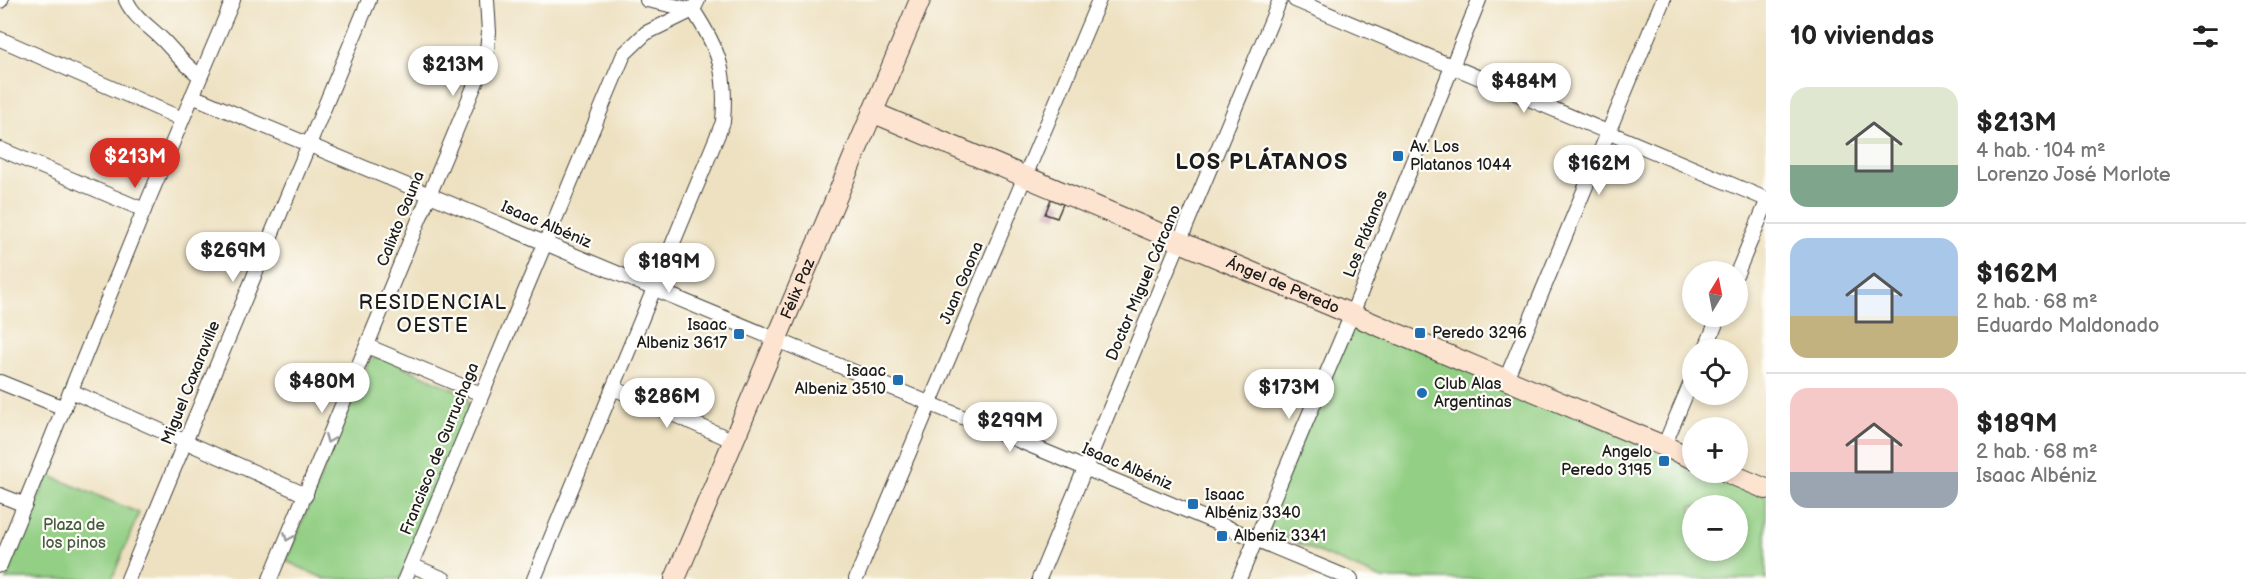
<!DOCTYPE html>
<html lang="es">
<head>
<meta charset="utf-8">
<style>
	:root { --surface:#fff; --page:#f6f6f6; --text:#222; --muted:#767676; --line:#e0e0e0; --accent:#d93025 }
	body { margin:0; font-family:"Balsamiq Sans",sans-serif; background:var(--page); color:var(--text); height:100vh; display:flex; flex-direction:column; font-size:22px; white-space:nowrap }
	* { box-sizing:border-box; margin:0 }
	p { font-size:20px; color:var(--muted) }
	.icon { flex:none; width:33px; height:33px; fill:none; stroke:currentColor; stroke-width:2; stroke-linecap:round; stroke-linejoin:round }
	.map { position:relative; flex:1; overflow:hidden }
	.side { display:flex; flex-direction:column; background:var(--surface); width:480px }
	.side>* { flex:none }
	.needle { width:39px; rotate:10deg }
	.fabs { position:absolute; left:1682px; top:261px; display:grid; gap:12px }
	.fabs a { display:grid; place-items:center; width:66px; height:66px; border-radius:50%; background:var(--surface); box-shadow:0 3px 9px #0003; font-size:30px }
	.price { position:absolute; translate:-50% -51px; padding:0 14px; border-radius:21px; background:#fff; color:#222; font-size:20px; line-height:39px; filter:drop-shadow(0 2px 3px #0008) }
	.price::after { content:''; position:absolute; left:50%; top:36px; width:18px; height:14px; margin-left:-9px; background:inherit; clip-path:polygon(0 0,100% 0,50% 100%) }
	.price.active { background:var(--accent); color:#fff }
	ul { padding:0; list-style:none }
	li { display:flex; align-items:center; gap:18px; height:150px; padding:0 24px }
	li+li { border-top:2px solid var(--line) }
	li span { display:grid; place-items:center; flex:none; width:168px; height:120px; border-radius:18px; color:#555 }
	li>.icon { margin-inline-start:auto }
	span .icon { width:72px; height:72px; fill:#fffc; stroke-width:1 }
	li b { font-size:26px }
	h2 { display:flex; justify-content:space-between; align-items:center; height:72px; padding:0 24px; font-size:26px }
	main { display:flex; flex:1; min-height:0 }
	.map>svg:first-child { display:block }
</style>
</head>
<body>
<main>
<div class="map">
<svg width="1766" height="579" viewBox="0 0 1766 579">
	<rect width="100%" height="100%" fill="#fdfcf7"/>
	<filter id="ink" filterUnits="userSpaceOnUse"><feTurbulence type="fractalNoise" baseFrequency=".0167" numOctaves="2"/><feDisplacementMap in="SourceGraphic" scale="12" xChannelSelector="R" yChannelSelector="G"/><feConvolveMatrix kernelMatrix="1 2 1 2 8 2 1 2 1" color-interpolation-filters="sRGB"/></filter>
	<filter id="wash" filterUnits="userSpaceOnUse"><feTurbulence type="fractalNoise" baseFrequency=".008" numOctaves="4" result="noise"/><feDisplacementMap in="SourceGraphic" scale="24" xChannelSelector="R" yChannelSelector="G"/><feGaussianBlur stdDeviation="1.35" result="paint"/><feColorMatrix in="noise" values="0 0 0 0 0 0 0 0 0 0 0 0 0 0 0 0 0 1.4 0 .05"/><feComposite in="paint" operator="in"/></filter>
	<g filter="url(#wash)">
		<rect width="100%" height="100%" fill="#eee1c1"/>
		<!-- green -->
		<g fill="#93cf84" stroke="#587650" stroke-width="1.5" fill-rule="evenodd">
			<path d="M1353,321L1692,465V472L1710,473L1766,496V579H1382L1264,529ZM1692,506H1737V550H1692Z"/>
			<path d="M374,358H383L467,395L470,410L400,579H325L286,561L368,363Z"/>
			<path d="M48,475L139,513L112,579H6Z"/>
		</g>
		<g id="blocks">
			<!-- building -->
			<path fill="#ca99af" d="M1051,199L1063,204L1057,218L1045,214Z"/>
		</g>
	</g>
	<g filter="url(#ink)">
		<use href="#blocks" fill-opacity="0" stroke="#3c3a35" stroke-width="1.5"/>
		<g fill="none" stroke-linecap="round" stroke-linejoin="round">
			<!-- minor casing -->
			<g stroke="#3c3a35" stroke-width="16">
				<g id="minor">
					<path d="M126,0C135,19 151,27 165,42C177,55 186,66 200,76"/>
					<path d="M647,0L693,10"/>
					<path d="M1295,0L1766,199"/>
					<path d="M0,1L1,0"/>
					<path d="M0,39L182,119"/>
					<path d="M192,96L1351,579"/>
					<path d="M0,149L144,210"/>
					<path d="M1737,273L1766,204"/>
					<path d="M367,346L481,394"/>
					<path d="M1705,350L1719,316"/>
					<path d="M1506,379L1663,0"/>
					<path d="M0,382L64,408"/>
					<path d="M613,388L734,441"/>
					<path d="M71,391L306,495"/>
					<path d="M1664,446L1692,380"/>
					<path d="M0,495L25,505"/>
					<path d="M0,565L144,210L233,0"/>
					<path d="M411,565L444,579"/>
					<path d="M128,579L369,0"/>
					<path d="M270,579L486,58L489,32L487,0"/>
					<path d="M405,579L624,54L646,33L693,10L698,0"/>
					<path d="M534,579L723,122C727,73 720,51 693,10"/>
					<path d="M856,579L1099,0"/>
					<path d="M1039,579L1280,0"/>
					<path d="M1239,579L1352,314L1479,0"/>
				</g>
			</g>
			<!-- secondary casing -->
			<g stroke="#3c3a35" stroke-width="22">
				<g id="secondary">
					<path id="s1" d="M872,112L1692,458"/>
					<path d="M1726,472L1766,489"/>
					<path id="s2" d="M675,579L920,0"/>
				</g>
			</g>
			<!-- minor -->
			<use href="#minor" stroke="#fff" stroke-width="14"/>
			<!-- secondary -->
			<use href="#secondary" stroke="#fde4d1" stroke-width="20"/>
		</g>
		<!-- one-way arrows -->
		<defs><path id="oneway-chevron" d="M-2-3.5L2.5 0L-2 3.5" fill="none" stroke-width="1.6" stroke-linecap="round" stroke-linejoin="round" transform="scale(1.5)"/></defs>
		<g stroke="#999">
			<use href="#oneway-chevron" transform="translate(329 439) rotate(112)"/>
			<use href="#oneway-chevron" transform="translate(288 537) rotate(113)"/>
		</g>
	</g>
	<!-- markers -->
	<g fill="#1f6fb2" stroke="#fdfcf7" stroke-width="2">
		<rect x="1392" y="150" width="12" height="12" rx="3"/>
		<rect x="1414" y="327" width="12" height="12" rx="3"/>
		<rect x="733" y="328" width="12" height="12" rx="3"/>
		<rect x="892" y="374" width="12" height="12" rx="3"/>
		<circle cx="1422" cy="393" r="6"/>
		<rect x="1658" y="455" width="12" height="12" rx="3"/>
		<rect x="1187" y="498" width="12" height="12" rx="3"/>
		<rect x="1216" y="530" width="12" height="12" rx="3"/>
	</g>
	<g text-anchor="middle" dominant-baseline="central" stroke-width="4.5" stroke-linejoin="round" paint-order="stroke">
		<!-- poi labels -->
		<g font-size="16" fill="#1c1c1c" stroke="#fdfcf7" text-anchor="start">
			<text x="1410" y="147">Av. Los<tspan x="1410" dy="18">Platanos 1044</tspan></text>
			<text x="727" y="325" text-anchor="end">Isaac<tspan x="727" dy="18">Albeniz 3617</tspan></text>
			<text x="1432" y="333">Peredo 3296</text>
			<text x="886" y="371" text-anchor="end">Isaac<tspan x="886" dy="18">Albeniz 3510</tspan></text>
			<text x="1434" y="384">Club Alas<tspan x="1434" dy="18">Argentinas</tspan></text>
			<text x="1652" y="452" text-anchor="end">Angelo<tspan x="1652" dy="18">Peredo 3195</tspan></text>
			<text x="1205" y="495">Isaac<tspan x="1205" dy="18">Albéniz 3340</tspan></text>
			<text x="1234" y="536">Albeniz 3341</text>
		</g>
		<!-- street labels -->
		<g font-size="16" fill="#1c1c1c" stroke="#fdfcf7">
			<text transform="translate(401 219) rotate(-68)">Calixto Gauna</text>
			<text transform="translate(546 225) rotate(23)">Isaac Albéniz</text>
			<text transform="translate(1366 234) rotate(-68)">Los Plátanos</text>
			<text transform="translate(962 283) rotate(-67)">Juan Gaona</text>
			<text transform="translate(1144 283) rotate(-67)">Doctor Miguel Cárcano</text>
			<text stroke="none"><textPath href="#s1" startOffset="446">Ángel de Peredo</textPath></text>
			<text stroke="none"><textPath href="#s2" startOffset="315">Félix Paz</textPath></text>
			<text transform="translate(191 383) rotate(-68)">Miguel Caxaraville</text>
			<text transform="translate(440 449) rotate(-68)">Francisco de Gurruchaga</text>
			<text transform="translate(1127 467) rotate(23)">Isaac Albéniz</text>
		</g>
		<!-- park labels -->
		<g font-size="16" fill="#465b40" stroke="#fdfcf7">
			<text x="74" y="525">Plaza de<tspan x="74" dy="18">los pinos</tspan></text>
		</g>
		<!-- quarter labels -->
		<g font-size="20" letter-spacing="1.5" fill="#1c1c1c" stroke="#fdfcf7">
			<text x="433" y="303">RESIDENCIAL<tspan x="433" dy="23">OESTE</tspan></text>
		</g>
		<!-- district labels -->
		<g font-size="22" font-weight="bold" letter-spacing="1.5" fill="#1c1c1c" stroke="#fdfcf7">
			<text x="1262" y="162">LOS PLÁTANOS</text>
		</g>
	</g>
</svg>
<div class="fabs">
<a><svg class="needle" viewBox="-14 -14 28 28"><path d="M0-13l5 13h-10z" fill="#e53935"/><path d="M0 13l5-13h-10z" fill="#767676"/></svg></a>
<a><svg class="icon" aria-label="locate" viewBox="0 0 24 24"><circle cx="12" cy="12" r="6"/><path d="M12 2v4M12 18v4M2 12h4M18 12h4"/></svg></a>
<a>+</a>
<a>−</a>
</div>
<b class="price" style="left:453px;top:97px">$213M</b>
<b class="price" style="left:1524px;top:114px">$484M</b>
<b class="price active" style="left:135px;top:189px">$213M</b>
<b class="price" style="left:1599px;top:196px">$162M</b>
<b class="price" style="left:233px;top:283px">$269M</b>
<b class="price" style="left:669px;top:294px">$189M</b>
<b class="price" style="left:322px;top:414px">$480M</b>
<b class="price" style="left:1289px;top:420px">$173M</b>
<b class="price" style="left:667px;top:429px">$286M</b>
<b class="price" style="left:1010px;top:453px">$299M</b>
</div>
<section class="side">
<h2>10 viviendas<svg class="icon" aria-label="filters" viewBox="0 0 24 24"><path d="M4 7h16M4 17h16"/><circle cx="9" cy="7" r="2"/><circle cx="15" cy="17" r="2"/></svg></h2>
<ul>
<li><span style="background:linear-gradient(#dfe7d0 65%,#7fa58c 0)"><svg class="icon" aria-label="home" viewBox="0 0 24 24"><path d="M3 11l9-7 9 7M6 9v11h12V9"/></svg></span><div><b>$213M</b><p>4 hab. · 104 m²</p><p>Lorenzo José Morlote</p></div></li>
<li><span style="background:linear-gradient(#a9c7e8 65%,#c2b280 0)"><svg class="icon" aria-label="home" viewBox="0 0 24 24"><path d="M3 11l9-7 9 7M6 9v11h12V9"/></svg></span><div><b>$162M</b><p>2 hab. · 68 m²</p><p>Eduardo Maldonado</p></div></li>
<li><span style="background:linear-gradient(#f6c9c9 70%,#9aa5b1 0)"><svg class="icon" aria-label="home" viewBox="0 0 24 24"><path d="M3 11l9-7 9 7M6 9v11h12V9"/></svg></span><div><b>$189M</b><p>2 hab. · 68 m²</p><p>Isaac Albéniz</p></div></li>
</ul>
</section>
</main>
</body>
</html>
